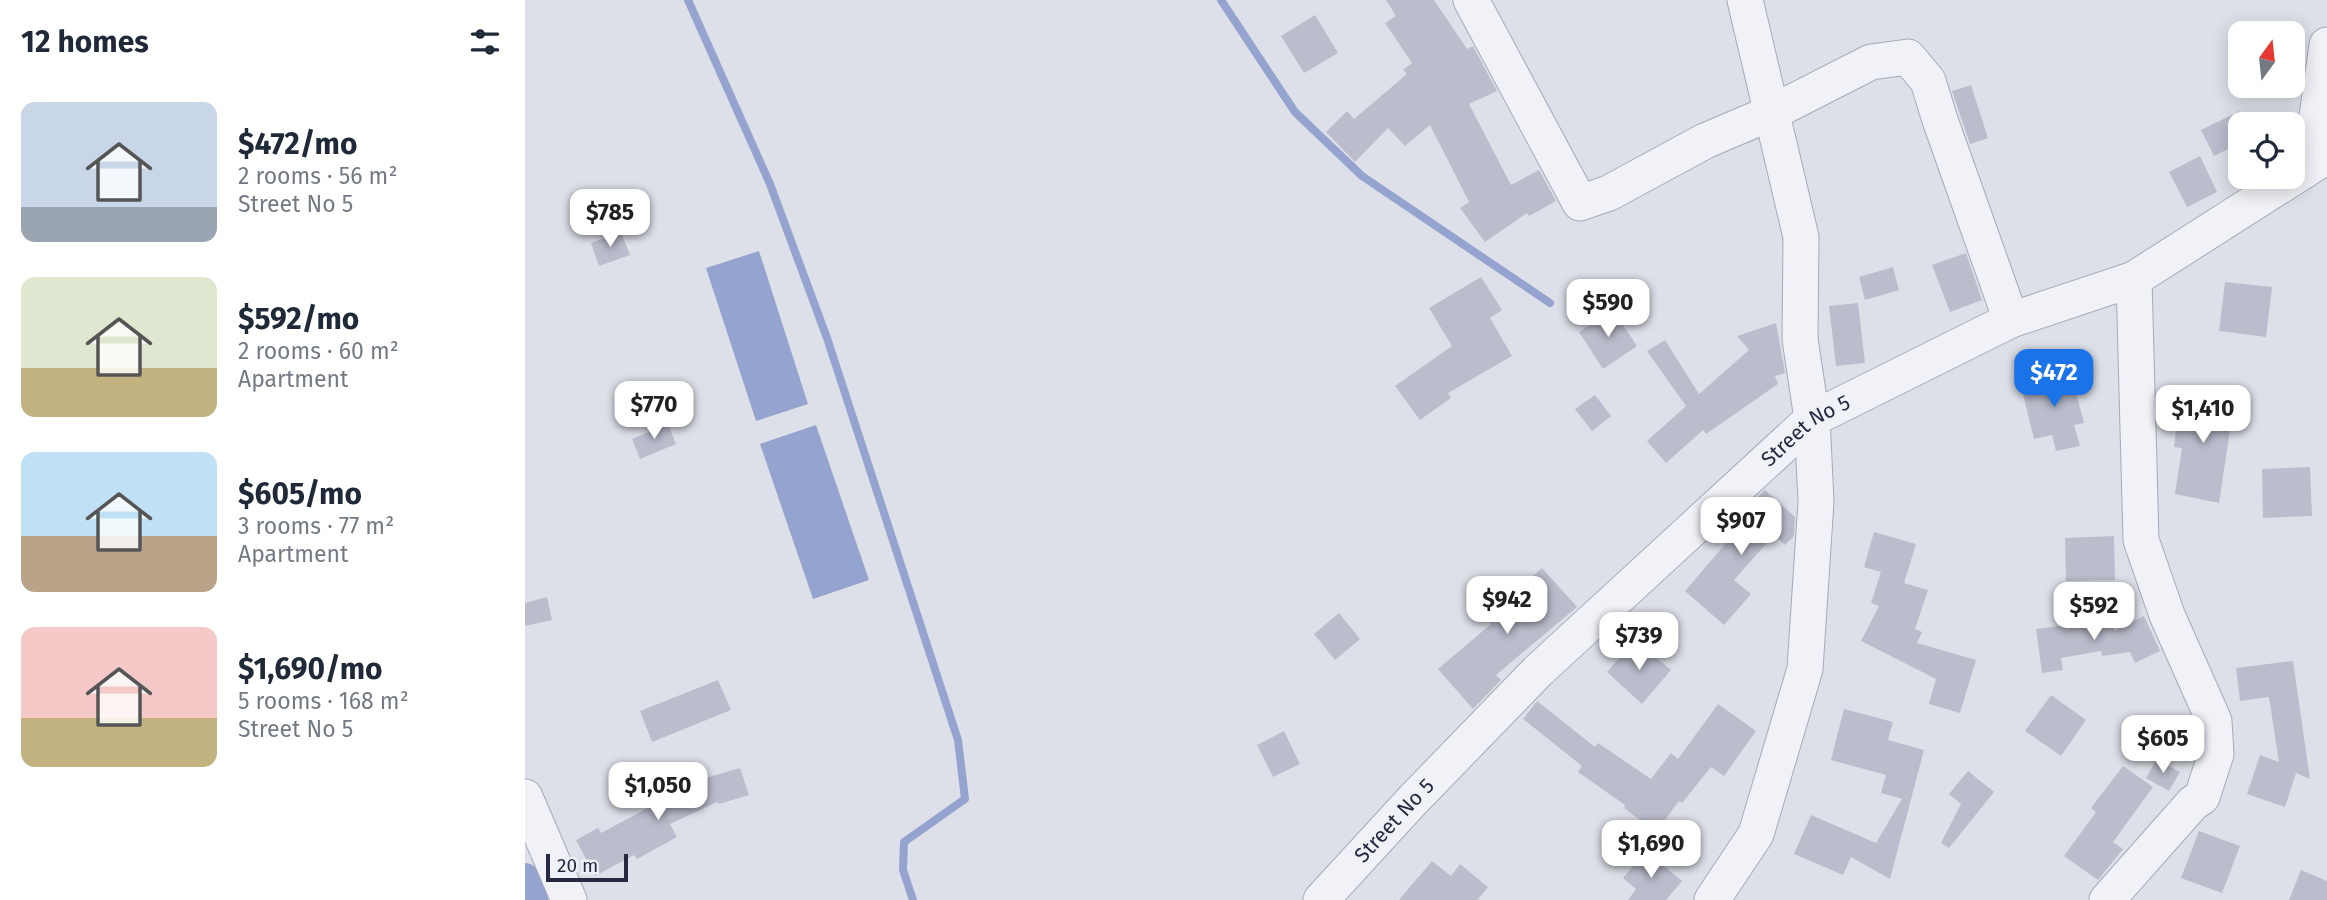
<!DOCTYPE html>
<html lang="en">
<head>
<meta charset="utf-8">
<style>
	:root { --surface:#fff; --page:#f2f2f3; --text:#1f2937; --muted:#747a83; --accent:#1a73e8 }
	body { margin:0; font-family:"Fira Sans",sans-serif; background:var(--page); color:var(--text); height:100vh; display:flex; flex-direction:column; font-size:26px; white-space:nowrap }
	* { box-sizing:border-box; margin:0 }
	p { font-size:23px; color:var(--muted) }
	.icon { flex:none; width:38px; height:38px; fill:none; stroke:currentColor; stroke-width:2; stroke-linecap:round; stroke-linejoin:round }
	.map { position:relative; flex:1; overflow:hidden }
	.sheet { display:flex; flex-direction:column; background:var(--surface); width:525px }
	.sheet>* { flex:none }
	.needle { width:46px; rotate:15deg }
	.controls { position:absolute; left:1703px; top:21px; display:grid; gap:14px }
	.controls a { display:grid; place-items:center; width:77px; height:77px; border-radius:14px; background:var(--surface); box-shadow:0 4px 18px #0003; font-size:35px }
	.scale { position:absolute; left:21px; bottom:18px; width:82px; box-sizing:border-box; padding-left:7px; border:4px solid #252a42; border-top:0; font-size:19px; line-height:24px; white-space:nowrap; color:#252a42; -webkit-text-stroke:5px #eeeff7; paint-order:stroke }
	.price { position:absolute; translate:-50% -60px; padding:0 16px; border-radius:14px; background:#fff; color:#222; font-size:23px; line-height:46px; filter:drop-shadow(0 2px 4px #0008) }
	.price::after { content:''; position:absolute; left:50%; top:42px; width:21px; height:16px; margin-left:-10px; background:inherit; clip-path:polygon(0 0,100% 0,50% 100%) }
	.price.on { background:var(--accent); color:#fff }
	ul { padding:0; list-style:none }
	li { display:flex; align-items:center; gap:21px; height:175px; padding:0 21px }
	li span { display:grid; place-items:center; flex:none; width:196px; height:140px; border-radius:14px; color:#555 }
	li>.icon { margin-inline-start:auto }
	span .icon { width:84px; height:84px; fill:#fffc; stroke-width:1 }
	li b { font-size:30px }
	h2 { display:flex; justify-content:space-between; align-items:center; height:84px; padding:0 21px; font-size:30px }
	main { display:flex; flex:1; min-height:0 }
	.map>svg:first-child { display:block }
</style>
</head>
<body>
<main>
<section class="sheet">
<h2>12 homes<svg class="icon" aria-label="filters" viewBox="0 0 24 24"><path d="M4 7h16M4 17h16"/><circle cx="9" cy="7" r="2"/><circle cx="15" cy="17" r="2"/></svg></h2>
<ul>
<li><span style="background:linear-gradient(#c9d6e8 75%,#9aa5b1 0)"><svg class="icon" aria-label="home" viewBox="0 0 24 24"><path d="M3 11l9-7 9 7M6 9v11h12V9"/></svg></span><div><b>$472/mo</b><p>2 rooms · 56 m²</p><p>Street No 5</p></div></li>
<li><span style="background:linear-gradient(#dfe7d0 65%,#c2b280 0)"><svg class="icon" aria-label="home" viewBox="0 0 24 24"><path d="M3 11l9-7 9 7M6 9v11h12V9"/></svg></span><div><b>$592/mo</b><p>2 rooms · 60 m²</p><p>Apartment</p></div></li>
<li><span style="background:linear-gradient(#bfe0f5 60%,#b9a48a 0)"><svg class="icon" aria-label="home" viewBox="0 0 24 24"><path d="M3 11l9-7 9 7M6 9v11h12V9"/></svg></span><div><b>$605/mo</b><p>3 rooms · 77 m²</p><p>Apartment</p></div></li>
<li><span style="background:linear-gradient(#f6c9c9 65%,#c2b280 0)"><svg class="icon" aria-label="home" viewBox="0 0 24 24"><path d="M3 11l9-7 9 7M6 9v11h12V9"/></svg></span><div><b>$1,690/mo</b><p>5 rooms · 168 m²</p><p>Street No 5</p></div></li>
</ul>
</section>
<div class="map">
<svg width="1802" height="900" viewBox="0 0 1802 900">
	<rect width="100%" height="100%" fill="#dee0e9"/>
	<!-- water -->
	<g fill="#95a4ce">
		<path d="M234,251L283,404L231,421L181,268Z"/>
		<path d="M291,425L344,580L288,599L235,444Z"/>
	</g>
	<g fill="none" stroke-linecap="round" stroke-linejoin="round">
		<!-- stream -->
		<g stroke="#95a4ce" stroke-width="8">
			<path d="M163,0L245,184L302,338L433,740L440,799L379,842L378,870L388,900"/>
			<path d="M696,0L770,112L837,176L1025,303"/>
		</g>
		<!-- canal -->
		<path stroke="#95a4ce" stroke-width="28" d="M0,877L9,900"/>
	</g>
	<!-- building -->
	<g fill="#bbbdcd">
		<path d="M861,0H909L942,49L948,46L972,91L944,104L986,185L1014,170L1031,201L1004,216L1002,213L960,242L935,208L944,202L905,125L880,146L863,128L830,162L801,132L822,111L829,119L882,74L878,70L887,63L860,23L871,16Z"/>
		<path d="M790,15L813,53L779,73L756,36Z"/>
		<path d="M1446,85L1463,138L1445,144L1427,91Z"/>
		<path d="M1715,111V143L1689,156L1676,130Z"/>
		<path d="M1675,156L1692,192L1662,207L1644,172Z"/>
		<path d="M96,232L105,255L74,266L66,243Z"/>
		<path d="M1441,253L1457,300L1425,312L1407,265Z"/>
		<path d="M1368,267L1374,290L1340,300L1334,277Z"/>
		<path d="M956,277L977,310L965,318L987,356L923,393L926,398L895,420L870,386L927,346L904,308Z"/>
		<path d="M1700,282L1747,287L1741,337L1694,331Z"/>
		<path d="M1333,303L1340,363L1311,366L1304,306Z"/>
		<path d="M1088,310L1112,346L1078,369L1054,332Z"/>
		<path d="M1251,323L1260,373L1250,376L1253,384L1181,434L1178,430L1141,463L1122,441L1161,406L1122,351L1140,340L1174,394L1224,350L1212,336Z"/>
		<path d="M1545,370L1559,423L1549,425L1555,446L1531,451L1527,435L1509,439L1495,382Z"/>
		<path d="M1672,391L1706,395L1704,410H1708L1694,503L1650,494L1657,448L1649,447L1654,403L1670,405Z"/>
		<path d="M1070,395L1086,416L1067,431L1050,409Z"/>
		<path d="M143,424L151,444L115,459L107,439Z"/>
		<path d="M1785,467L1787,516L1738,518L1737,469Z"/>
		<path d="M1240,490L1270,517L1269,536L1260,545L1249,535L1209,580L1226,594L1199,625L1160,591L1226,514L1220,509Z"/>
		<path d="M1349,532L1391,544L1379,583L1403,590L1390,629L1397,632L1392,643L1451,660L1435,713L1404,704L1411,679L1336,641L1354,606L1346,603L1356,572L1339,567Z"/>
		<path d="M1589,536L1590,580L1541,581L1540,538Z"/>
		<path d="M1017,568L1052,607L971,675L976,680L948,709L913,669L966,624L957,613L983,591L986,595Z"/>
		<path d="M22,597L27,620L0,626V603Z"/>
		<path d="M814,613L835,639L810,660L789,634Z"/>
		<path d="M1619,616L1635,651L1610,663L1605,652L1577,656L1576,651L1536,658L1538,670L1517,673L1511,629L1565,622L1566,628L1588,624L1589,631Z"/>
		<path d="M1110,640L1146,670L1117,704L1082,672Z"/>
		<path d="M1768,661L1785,779L1771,773L1760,807L1722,794L1735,755L1754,762L1744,697L1715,701L1711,668Z"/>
		<path d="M193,680L206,710L127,742L115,711Z"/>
		<path d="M1526,695L1561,720L1536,756L1500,731Z"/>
		<path d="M1012,701L1070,747L1073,743L1126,779L1146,753L1153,759L1193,704L1231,731L1199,776L1186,767L1157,803L1154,801L1131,832L1099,808L1100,805L1053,772L1057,766L998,719Z"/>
		<path d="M1319,709L1368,722L1363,740L1399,750L1365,879L1326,857L1318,875L1269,854L1286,815L1351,843L1377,799L1356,793L1361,775L1306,760Z"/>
		<path d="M759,731L775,764L748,777L732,745Z"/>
		<path d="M1632,759L1655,772L1644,791L1621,778Z"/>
		<path d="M1598,766L1628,787L1588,842L1598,849L1573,880L1539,856L1571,812L1566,808Z"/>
		<path d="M215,768L224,795L194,804L192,802L145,824L152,837L112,859L109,855L70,876L51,840L73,828L76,833L177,779Z"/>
		<path d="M1443,771L1469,792L1424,848L1416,843L1436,804L1424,794Z"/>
		<path d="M1674,831L1715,846L1697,893L1656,878Z"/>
		<path d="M1121,851L1157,881L1141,900H1103L1111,889L1098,878Z"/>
		<path d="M907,861L926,876L935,864L963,887L953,899L955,900H874Z"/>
		<path d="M1776,870L1802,881V900H1764Z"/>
	</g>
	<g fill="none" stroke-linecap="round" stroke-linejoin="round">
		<!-- minor casing -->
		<g stroke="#a6a9b7" stroke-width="37">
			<g id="minor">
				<path d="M946,0L1055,203L1084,193L1180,141L1248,112L1346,62L1383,57L1403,81L1415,120L1486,320"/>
				<path d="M1785,166L1802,45"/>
				<path d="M0,797L44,900"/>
				<path id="s1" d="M796,900L886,802L1013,671L1287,419L1486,320L1609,279L1802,156"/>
				<path d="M1187,900L1231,834L1280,669L1291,501L1287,419L1275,339L1276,237L1220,0"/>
				<path d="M1582,900L1668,803L1677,797L1691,754L1689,721L1642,615L1616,540L1609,279"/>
			</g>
		</g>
		<!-- minor -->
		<use href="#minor" stroke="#f1f2f7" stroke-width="35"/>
	</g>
	<g text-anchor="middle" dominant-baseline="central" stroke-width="5" stroke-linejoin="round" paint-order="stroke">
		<!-- street labels -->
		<g font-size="21" fill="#252a42" stroke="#eeeff7">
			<text stroke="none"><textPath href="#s1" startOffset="676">Street No 5</textPath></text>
			<text stroke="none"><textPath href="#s1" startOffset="108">Street No 5</textPath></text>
		</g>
	</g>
</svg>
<div class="controls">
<a><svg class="needle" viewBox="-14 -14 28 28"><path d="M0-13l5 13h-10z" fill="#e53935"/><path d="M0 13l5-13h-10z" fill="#747a83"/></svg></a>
<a><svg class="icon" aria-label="locate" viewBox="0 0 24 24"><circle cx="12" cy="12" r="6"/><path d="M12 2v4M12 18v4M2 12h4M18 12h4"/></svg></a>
</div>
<div class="scale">20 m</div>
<b class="price" style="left:85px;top:249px">$785</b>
<b class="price" style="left:1083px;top:339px">$590</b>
<b class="price on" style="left:1529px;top:409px">$472</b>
<b class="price" style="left:129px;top:441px">$770</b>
<b class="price" style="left:1678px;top:445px">$1,410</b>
<b class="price" style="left:1216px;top:557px">$907</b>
<b class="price" style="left:982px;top:636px">$942</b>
<b class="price" style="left:1569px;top:642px">$592</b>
<b class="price" style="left:1114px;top:672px">$739</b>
<b class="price" style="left:1638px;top:775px">$605</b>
<b class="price" style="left:133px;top:822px">$1,050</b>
<b class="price" style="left:1126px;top:880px">$1,690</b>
</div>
</main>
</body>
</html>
